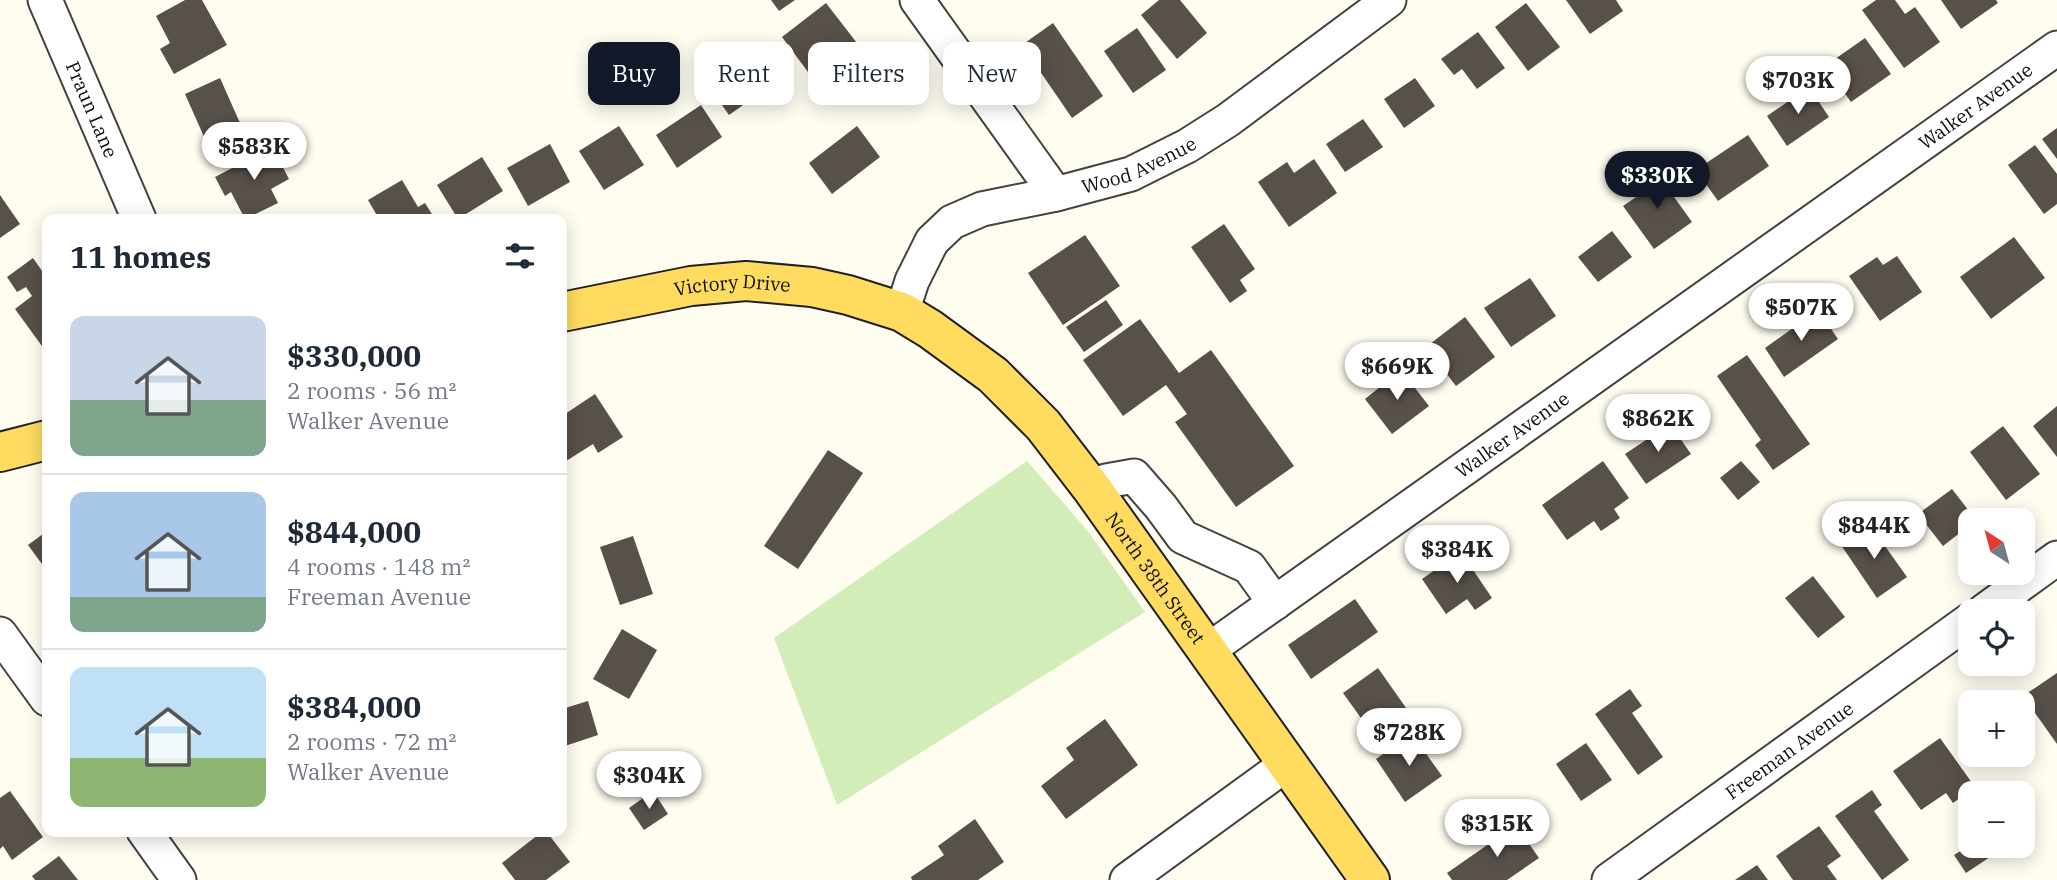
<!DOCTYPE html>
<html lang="en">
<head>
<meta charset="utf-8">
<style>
	:root { --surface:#fff; --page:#f6f6f7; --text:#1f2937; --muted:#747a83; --line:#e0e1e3; --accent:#111827 }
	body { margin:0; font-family:"IBM Plex Serif",serif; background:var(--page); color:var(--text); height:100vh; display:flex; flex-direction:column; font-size:26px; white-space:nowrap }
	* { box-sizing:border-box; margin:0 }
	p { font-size:23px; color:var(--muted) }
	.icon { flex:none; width:38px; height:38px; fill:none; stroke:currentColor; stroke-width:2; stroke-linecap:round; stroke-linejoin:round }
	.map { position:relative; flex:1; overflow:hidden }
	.details { position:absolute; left:42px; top:214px; width:525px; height:623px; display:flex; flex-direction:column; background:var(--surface); border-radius:14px; box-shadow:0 4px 18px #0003 }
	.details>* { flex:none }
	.top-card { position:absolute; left:588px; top:42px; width:665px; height:63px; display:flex; gap:14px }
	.needle { width:46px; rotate:324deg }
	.tools { position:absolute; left:1958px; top:508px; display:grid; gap:14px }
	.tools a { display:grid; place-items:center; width:77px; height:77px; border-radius:14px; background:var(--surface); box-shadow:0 4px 18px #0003; font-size:35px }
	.price { position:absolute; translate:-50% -60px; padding:0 16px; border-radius:24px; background:#fff; color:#222; font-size:23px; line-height:46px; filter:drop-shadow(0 2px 4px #0008) }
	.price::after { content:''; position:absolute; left:50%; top:42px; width:21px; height:16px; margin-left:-10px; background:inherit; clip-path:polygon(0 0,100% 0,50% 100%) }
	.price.selected { background:var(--accent); color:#fff }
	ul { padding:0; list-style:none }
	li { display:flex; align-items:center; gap:21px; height:175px; padding:0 28px }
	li+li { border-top:2px solid var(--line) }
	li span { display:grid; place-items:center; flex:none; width:196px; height:140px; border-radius:14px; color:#555 }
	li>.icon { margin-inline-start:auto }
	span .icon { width:84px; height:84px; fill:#fffc; stroke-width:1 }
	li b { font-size:30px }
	h2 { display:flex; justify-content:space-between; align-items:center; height:84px; padding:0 28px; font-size:30px }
	.chip { padding:0 24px; border-radius:14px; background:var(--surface); box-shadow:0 4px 18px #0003; font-size:24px; line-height:63px }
	.chip.selected { background:var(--accent); color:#fff }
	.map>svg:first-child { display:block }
</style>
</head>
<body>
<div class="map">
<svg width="2057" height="880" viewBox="0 0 2057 880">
	<rect width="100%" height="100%" fill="#fffcf0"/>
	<!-- green -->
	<path fill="#d2edb7" d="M1027,461L1087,530L1145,612L837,805L774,638Z"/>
	<!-- building -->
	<g fill="#58504a">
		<path d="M185,0H202L227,45L174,74L160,49L170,43L156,16Z"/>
		<path d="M771,0H795L779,11Z"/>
		<path d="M1159,0H1180L1207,33L1177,59L1141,15Z"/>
		<path d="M1566,0H1616L1623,11L1590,34Z"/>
		<path d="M1876,0H1895L1905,14L1915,7L1940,42L1904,68L1862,10Z"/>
		<path d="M1941,0H1996L1998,3L1961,29Z"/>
		<path d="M826,3L860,47L843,59L836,51L808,72L782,37Z"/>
		<path d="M1526,3L1560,47L1528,71L1495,27Z"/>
		<path d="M1053,23L1103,96L1072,118L1022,45Z"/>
		<path d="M1137,28L1166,70L1133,93L1104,51Z"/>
		<path d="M1478,32L1505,68L1477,89L1462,69L1454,75L1441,59Z"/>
		<path d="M1865,38L1891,74L1851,102L1825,66Z"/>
		<path d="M737,63L759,94L729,115L707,84Z"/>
		<path d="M220,78L244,132L209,148L185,94Z"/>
		<path d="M1415,78L1435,106L1404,128L1384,99Z"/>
		<path d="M1809,87L1829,117L1787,146L1767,116Z"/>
		<path d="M701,105L722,137L677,168L656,135Z"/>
		<path d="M1363,119L1383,147L1345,172L1326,144Z"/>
		<path d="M619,126L644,165L604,190L579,151Z"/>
		<path d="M857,126L880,157L832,194L809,163Z"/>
		<path d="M2057,128V159L2042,139Z"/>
		<path d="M1748,135L1769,166L1718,201L1696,170Z"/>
		<path d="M550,144L570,182L528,206L507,168Z"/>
		<path d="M2035,145L2057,174V204L2044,214L2008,165Z"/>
		<path d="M272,147L289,179L271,189L278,203L245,219L231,192L225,196L215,177Z"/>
		<path d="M482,157L503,191L458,219L437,185Z"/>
		<path d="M1314,159L1337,193L1289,227L1258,182L1287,162L1294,173Z"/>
		<path d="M1654,169L1692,222L1654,249L1623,206L1645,191L1638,181Z"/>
		<path d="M402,180L418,207L425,203L435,219H379L368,200Z"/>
		<path d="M0,195L20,224L0,238Z"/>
		<path d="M1224,224L1255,269L1240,280L1247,291L1230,303L1191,247Z"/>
		<path d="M1612,231L1632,257L1598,282L1578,257Z"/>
		<path d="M1085,235L1120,286L1063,325L1028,273Z"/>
		<path d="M2014,237L2045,278L1991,319L1960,277Z"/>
		<path d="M1897,256L1922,292L1880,321L1849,276L1877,257L1883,265Z"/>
		<path d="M33,258L47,278V353L15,309L32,296L26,287L17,292L7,277Z"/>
		<path d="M1530,278L1556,316L1511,347L1484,308Z"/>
		<path d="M1106,300L1123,325L1084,352L1066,327Z"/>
		<path d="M1818,310L1838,339L1784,377L1765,348Z"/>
		<path d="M1465,317L1495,357L1456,386L1426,347Z"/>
		<path d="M1140,319L1179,373L1211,350L1294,466L1236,507L1175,422L1187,414L1166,385L1123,416L1083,360Z"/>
		<path d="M1747,355L1810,444L1773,470L1755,445L1761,440L1717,376Z"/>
		<path d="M1401,370L1429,406L1392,434L1365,399Z"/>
		<path d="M595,394L623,437L598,453L593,444L563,463L562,416Z"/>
		<path d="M2057,406V457L2033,426Z"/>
		<path d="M1670,424L1691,454L1646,484L1625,454Z"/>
		<path d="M2003,426L2040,474L2006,500L1970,452Z"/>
		<path d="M828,450L863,473L798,569L764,546Z"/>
		<path d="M1603,461L1629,498L1614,509L1620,518L1601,531L1594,521L1567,540L1542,505Z"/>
		<path d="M1741,461L1760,482L1738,500L1720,478Z"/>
		<path d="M1952,489L1976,520H1970V525L1943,546L1918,514Z"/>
		<path d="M1870,525L1907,577L1877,598L1841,545Z"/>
		<path d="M47,531V571L28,545Z"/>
		<path d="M633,536L653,594L620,605L600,547Z"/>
		<path d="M1461,552L1492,598L1475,610L1467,599L1446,614L1422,579Z"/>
		<path d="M1813,576L1845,617L1818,638L1785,598Z"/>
		<path d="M1355,599L1378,632L1311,679L1288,645Z"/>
		<path d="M622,629L657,650L629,699L593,679Z"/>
		<path d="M1378,668L1411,715L1376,739L1343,693Z"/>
		<path d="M2057,673V744L2023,696Z"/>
		<path d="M1630,689L1642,706L1632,713L1663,757L1638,775L1595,714Z"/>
		<path d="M588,701L598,735L562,747V709Z"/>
		<path d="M1105,719L1138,765L1066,819L1041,786L1074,760L1066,748Z"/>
		<path d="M1970,723V745L1960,731Z"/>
		<path d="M1412,734L1442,776L1405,802L1376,759Z"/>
		<path d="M1940,738L1975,787L1953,803L1946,793L1921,810L1893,771Z"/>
		<path d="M1586,743L1612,780L1581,801L1556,764Z"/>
		<path d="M1977,754H1997L1984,764Z"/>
		<path d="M1872,790L1882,805L1874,811L1909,860L1882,880L1835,816Z"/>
		<path d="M10,791L43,837L12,860L3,846L0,849V798Z"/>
		<path d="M653,791L668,814L644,830L629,808Z"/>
		<path d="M975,819L1004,862L978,880H912L911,877L944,855L938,846Z"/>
		<path d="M1516,825L1539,858L1507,880H1452L1447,873Z"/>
		<path d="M1819,826L1841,856L1827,866L1837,880H1793L1776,856Z"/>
		<path d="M543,831H546L570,862L546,880H515L502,863Z"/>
		<path d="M1970,845H1986L1993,855L1966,873L1954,855Z"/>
		<path d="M59,856L78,880H35L32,876Z"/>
		<path d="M1757,865L1768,880H1735Z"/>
	</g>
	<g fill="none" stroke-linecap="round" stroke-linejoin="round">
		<!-- minor casing -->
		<g stroke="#424242" stroke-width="37">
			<g id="minor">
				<path id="s1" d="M45,0L139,219"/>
				<path d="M917,0L1056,194"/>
				<path id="s2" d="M902,312L912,281L932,241L952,222L982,209L1056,194L1131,174L1187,146L1228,120L1389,0"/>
				<path d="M1093,490L1106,481L1134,476L1161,507L1183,537L1249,567L1275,603"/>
				<path d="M1984,611L2057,558"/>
				<path d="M0,634L47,699"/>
				<path id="s3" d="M1207,651L2057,48"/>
				<path d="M144,831L179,880"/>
				<path d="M1127,880L1288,763"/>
				<path id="s4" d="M1609,880L1970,620"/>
			</g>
		</g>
		<!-- major casing -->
		<g stroke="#202020" stroke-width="42">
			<g id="major">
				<path id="s5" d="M562,312L691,286L746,281L812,287L848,295L902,312L930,329L993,375L1043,425L1093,490L1370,880"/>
				<path d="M0,452L47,440"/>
			</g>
		</g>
		<!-- minor -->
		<use href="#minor" stroke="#fff" stroke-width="33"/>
		<!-- major -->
		<use href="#major" stroke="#ffdb60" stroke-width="38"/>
	</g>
	<g text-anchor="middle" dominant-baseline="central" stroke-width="7" stroke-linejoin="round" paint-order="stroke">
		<!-- street labels -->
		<g font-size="19" fill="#0f0f0f" stroke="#fff">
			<text stroke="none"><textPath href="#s3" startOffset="942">Walker Avenue</textPath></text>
			<text stroke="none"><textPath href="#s1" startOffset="119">Praun Lane</textPath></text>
			<text stroke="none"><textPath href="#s2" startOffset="301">Wood Avenue</textPath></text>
			<text stroke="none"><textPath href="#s5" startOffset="173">Victory Drive</textPath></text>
			<text stroke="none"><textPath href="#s3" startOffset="374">Walker Avenue</textPath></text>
			<text stroke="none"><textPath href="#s5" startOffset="718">North 38th Street</textPath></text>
			<text stroke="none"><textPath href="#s4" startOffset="222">Freeman Avenue</textPath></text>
		</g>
	</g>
</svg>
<div class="tools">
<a><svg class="needle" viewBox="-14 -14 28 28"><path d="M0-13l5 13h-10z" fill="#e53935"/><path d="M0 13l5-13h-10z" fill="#747a83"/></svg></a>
<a><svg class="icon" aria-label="locate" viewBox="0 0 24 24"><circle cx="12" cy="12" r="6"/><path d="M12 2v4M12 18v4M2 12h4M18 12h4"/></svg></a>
<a>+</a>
<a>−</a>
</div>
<b class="price" style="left:1798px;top:116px">$703K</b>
<b class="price" style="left:254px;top:182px">$583K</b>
<b class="price selected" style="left:1657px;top:211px">$330K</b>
<b class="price" style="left:1801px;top:343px">$507K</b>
<b class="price" style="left:1397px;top:402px">$669K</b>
<b class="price" style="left:1658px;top:454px">$862K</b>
<b class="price" style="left:1874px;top:561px">$844K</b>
<b class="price" style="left:1457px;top:585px">$384K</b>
<b class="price" style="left:1409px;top:768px">$728K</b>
<b class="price" style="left:649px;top:811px">$304K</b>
<b class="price" style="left:1497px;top:859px">$315K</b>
<div class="top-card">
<a class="chip selected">Buy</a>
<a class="chip">Rent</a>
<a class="chip">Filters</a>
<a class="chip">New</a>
</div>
<section class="details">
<h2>11 homes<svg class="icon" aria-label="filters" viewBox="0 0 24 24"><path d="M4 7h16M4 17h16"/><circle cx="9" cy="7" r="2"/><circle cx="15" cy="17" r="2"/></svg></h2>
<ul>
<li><span style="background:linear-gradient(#c9d6e8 60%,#7fa58c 0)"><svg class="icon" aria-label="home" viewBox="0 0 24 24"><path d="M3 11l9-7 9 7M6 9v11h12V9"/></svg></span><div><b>$330,000</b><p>2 rooms · 56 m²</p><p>Walker Avenue</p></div></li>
<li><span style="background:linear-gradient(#a9c7e8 75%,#7fa58c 0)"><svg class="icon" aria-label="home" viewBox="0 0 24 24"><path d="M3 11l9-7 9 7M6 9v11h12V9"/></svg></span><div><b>$844,000</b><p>4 rooms · 148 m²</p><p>Freeman Avenue</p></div></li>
<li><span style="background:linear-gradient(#bfe0f5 65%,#8fb573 0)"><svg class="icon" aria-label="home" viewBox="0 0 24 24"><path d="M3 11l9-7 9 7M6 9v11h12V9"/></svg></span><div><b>$384,000</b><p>2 rooms · 72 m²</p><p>Walker Avenue</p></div></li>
</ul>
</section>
</div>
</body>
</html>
